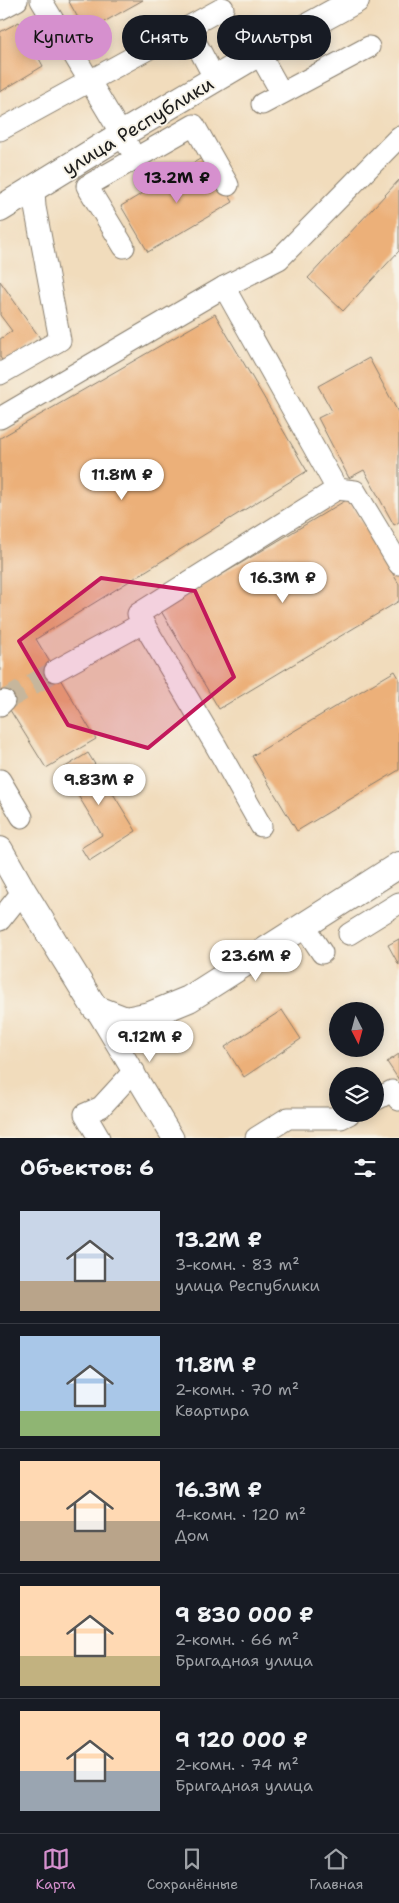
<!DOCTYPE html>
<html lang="ru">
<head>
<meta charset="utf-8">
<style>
	:root { --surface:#171b24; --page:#20242c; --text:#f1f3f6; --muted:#9ea1a6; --line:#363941; --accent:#d690ce }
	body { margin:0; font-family:"Shantell Sans",sans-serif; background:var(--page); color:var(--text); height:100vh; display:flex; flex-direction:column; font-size:19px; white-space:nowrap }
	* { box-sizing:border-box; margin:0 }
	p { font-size:16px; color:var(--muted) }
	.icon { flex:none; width:28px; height:28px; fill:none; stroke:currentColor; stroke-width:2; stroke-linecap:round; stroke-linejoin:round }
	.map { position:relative; height:1138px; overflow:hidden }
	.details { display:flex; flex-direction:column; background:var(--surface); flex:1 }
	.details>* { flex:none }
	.guide { position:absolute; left:15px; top:15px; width:370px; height:45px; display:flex; gap:10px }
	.needle { width:32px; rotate:174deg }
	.buttons { position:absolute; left:329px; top:1002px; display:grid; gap:10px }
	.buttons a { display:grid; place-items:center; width:55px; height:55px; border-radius:50%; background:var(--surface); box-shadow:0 2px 12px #0003; font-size:25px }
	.price { position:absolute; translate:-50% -42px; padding:0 11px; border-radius:18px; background:#fff; color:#222; font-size:16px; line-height:32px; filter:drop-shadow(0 1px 2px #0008) }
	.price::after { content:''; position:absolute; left:50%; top:30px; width:15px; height:11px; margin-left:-8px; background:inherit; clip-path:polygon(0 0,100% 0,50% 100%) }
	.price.on { background:var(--accent); color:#111 }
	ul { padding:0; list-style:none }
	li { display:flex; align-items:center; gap:15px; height:125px; padding:0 20px }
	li+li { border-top:1px solid var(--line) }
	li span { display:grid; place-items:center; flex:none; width:140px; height:100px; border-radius:0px; color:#555 }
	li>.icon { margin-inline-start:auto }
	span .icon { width:60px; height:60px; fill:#fffc; stroke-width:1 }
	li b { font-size:21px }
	h2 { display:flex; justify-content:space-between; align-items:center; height:60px; padding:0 20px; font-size:21px }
	.tag { padding:0 18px; border-radius:22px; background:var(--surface); box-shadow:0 2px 12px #0003; font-size:18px; line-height:45px }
	.tag.on { background:var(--accent); color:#111 }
	.tab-bar { display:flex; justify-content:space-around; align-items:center; height:70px; border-top:1px solid var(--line); background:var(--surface); font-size:14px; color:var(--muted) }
	.tab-bar a { display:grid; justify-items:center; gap:2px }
	.tab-bar .on { color:var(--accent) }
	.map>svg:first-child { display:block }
</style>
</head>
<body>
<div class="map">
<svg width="399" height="1138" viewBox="0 0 399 1138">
	<rect width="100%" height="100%" fill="#f7f3e8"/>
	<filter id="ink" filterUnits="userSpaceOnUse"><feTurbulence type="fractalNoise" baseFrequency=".02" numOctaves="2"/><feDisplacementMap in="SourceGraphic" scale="10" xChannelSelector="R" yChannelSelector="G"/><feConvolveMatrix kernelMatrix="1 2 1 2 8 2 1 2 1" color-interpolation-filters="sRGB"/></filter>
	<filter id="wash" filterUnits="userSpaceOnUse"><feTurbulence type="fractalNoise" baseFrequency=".0096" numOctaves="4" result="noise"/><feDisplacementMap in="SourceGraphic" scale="20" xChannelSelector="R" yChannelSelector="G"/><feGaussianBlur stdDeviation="1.12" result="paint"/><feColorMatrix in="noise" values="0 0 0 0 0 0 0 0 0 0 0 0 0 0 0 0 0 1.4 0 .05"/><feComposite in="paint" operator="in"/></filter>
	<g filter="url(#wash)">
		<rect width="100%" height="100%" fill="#f1dcbc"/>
		<g id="blocks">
			<!-- building -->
			<g fill="#ecb079">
				<path d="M68,0H143L86,32Z"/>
				<path d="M19,22L43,66L0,92V32Z"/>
				<path d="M205,156L233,202L148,252L121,206Z"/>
				<path d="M399,180V251L343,311L308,278Z"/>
				<path d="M0,281L40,338L4,363L0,357V339L12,331L0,315Z"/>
				<path d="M215,314L307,471L36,639L96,739L46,768L0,694V438Z"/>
				<path d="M369,358L399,414V522L394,525L364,470L349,478L318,418L332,411L318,386Z"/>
				<path d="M348,499L399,584V601L219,709L161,611Z"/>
				<path d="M395,671L399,678V770L297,831L252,756Z"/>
				<path d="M88,753L136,831L89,861L81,848L102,835L62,769Z"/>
				<path d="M399,939V965L388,945Z"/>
				<path d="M282,1010L301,1039L244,1077L225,1047Z"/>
				<path d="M399,1054V1080L387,1062Z"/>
			</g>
		</g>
	</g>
	<g filter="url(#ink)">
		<use href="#blocks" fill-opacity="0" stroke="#867c6c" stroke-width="1"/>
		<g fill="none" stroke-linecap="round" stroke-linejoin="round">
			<!-- minor-tunnel -->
			<path stroke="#c6b69c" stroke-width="21" stroke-dasharray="21 11" stroke-linecap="butt" d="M4,701L55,671"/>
			<!-- minor casing -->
			<g stroke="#867c6c" stroke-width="23">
				<g id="minor">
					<path d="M41,0L129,147"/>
					<path d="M0,9L17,0"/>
					<path d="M188,28L215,79"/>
					<path d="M259,53L281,92"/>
					<path d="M262,104L369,47"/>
					<path d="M0,130L223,8"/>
					<path d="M124,247L87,186L194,125L228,185"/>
					<path d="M224,287L337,489"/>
					<path d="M0,374L60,340L35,207L34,190"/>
					<path d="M0,418L224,287L279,259L399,137"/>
					<path d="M55,671L143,623"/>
					<path d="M0,705L4,701"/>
					<path d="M0,780L22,817"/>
					<path d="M261,826L216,746L138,614L337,489L355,491L399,564"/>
					<path d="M0,920L23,891"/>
					<path d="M304,926L322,953"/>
					<path d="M349,934L399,903"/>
					<path d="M95,1008L173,1138"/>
					<path d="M375,1100L392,1091L399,1100"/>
					<path d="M99,1138L85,1114L101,1107L134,1071"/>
					<path d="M256,1138L288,1118H341L349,1114"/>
				</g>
			</g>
			<!-- major casing -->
			<g stroke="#867c6c" stroke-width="28">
				<g id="major">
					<path d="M0,209L122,134L259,53L356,0"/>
					<path d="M0,850L23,891L95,1008L126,1020L150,1015L189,999L399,865"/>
				</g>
			</g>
			<!-- minor -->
			<use href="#minor" stroke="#fff" stroke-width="21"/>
			<!-- major -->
			<use href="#major" stroke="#fff" stroke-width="26"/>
		</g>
	</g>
	<!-- marked area -->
	<path fill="#c2185b" fill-opacity="0.2" stroke="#c2185b" stroke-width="4" stroke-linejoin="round" d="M101,578L195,591L234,677L148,748L68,725L19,641Z"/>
	<g text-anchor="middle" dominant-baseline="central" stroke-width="4" stroke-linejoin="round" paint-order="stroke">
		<!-- street labels -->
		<g font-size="19" fill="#1c1c1c" stroke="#f7f3e8">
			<text transform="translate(138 126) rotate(-31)">улица Республики</text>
		</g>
	</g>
</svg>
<div class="buttons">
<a><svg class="needle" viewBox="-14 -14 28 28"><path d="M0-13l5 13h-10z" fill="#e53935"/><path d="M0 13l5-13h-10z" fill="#9ea1a6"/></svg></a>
<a><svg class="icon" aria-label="layers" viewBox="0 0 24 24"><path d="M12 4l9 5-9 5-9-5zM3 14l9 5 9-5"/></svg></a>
</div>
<b class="price on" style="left:177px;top:204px">13.2M ₽</b>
<b class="price" style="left:122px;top:501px">11.8M ₽</b>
<b class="price" style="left:283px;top:604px">16.3M ₽</b>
<b class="price" style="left:99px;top:806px">9.83M ₽</b>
<b class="price" style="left:256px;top:982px">23.6M ₽</b>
<b class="price" style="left:150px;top:1063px">9.12M ₽</b>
<div class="guide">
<a class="tag on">Купить</a>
<a class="tag">Снять</a>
<a class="tag">Фильтры</a>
</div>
</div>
<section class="details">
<h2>Объектов: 6<svg class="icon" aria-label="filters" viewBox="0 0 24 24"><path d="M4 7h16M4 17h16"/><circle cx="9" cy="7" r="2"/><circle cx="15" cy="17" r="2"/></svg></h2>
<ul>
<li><span style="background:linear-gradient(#c9d6e8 70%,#b9a48a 0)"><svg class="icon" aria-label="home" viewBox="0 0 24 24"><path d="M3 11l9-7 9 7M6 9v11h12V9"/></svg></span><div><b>13.2M ₽</b><p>3-комн. · 83 m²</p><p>улица Республики</p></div></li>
<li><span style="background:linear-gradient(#a9c7e8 75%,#8fb573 0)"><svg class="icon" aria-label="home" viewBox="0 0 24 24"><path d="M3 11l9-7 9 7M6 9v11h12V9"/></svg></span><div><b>11.8M ₽</b><p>2-комн. · 70 m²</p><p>Квартира</p></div></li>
<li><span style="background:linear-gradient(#ffd9b3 60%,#b9a48a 0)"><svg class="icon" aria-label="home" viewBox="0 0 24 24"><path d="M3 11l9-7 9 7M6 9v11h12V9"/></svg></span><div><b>16.3M ₽</b><p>4-комн. · 120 m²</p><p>Дом</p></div></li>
<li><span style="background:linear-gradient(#ffd9b3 70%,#c2b280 0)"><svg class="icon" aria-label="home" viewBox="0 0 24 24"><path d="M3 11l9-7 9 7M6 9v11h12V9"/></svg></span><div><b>9 830 000 ₽</b><p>2-комн. · 66 m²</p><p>Бригадная улица</p></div></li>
<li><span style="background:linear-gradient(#ffd9b3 60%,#9aa5b1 0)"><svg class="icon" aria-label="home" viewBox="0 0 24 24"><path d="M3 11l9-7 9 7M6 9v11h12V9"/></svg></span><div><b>9 120 000 ₽</b><p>2-комн. · 74 m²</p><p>Бригадная улица</p></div></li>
</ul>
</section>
<nav class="tab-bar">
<a class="on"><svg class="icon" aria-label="map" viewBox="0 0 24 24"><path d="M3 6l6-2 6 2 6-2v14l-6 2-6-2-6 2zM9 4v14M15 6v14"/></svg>Карта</a>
<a><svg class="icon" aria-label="saved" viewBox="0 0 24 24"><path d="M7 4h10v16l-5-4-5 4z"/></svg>Сохранённые</a>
<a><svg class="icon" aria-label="home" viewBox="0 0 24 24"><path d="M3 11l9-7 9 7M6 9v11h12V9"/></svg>Главная</a>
</nav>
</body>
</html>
